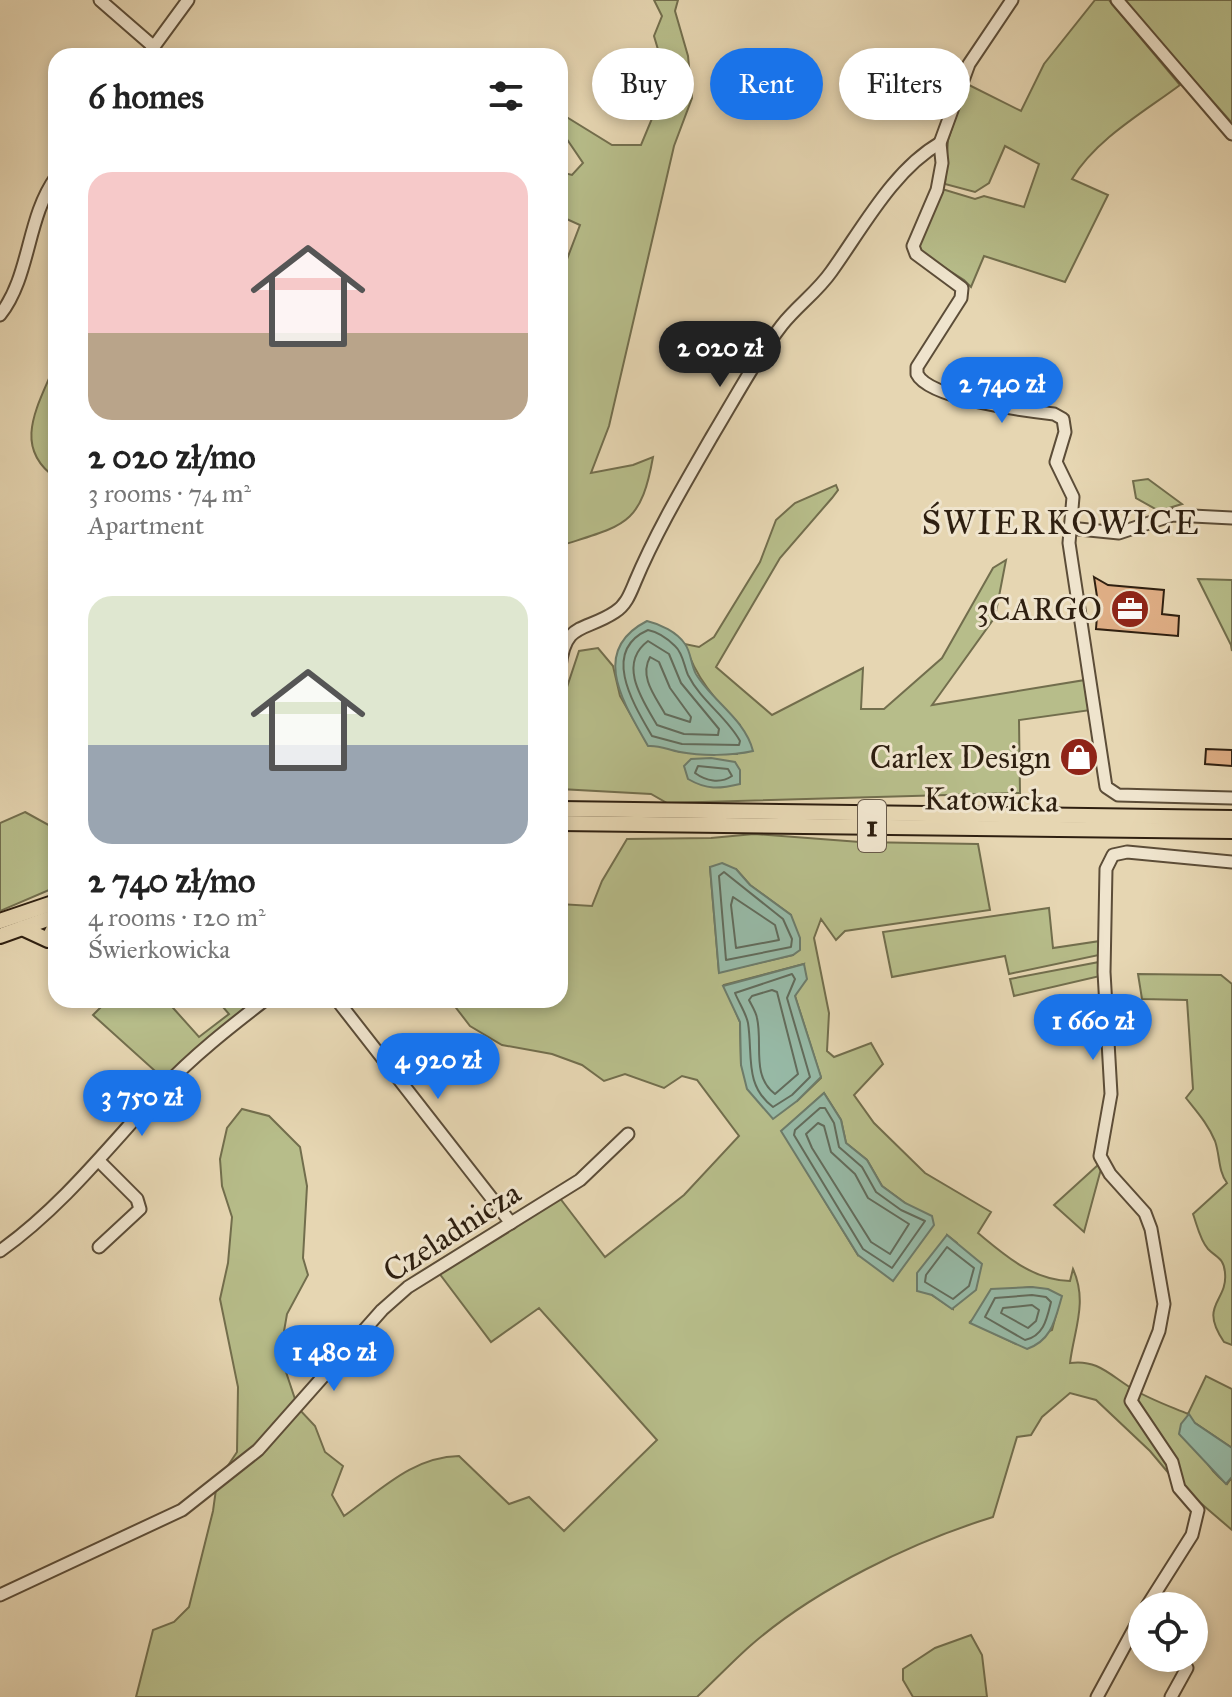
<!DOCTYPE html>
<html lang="en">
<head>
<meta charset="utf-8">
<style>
	:root { --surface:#fff; --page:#f6f6f6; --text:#222; --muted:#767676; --accent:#1a73e8 }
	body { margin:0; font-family:"IM FELL Great Primer",serif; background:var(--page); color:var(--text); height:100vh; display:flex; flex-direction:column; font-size:30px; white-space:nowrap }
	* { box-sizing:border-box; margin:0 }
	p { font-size:26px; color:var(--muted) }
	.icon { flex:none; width:44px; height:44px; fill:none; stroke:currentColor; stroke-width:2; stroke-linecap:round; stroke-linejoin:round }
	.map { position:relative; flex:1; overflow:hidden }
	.sheet { position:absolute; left:48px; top:48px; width:520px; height:960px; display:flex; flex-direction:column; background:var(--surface); border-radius:24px; box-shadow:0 4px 12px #0003 }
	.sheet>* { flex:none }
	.banner { position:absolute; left:592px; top:48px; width:520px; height:72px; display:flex; gap:16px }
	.controls { position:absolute; left:1128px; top:1592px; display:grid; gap:16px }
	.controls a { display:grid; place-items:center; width:80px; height:80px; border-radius:50%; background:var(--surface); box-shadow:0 4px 12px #0003; font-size:40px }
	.price { position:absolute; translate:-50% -68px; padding:0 18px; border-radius:28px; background:var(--accent); color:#fff; font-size:26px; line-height:52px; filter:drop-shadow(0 2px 4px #0008) }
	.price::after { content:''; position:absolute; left:50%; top:48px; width:24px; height:18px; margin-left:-12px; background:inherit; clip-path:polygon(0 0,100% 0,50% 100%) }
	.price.active { background:#222; color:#fff }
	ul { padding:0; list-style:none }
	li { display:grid; align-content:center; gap:16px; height:424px; padding:0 40px }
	li span { display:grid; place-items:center; height:248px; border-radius:24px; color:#555 }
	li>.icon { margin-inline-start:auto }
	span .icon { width:144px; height:144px; fill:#fffc; stroke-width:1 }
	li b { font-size:34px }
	h2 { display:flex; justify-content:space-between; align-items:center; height:96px; padding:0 40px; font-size:34px }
	.chip { padding:0 28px; border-radius:36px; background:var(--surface); box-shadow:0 4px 12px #0003; font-size:28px; line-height:72px }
	.chip.active { background:var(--accent); color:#fff }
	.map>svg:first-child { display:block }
</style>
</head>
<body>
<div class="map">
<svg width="1232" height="1697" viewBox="0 0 1232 1697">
	<rect width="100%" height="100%" fill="#e6d6b2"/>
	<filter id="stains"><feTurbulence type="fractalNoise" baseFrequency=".0025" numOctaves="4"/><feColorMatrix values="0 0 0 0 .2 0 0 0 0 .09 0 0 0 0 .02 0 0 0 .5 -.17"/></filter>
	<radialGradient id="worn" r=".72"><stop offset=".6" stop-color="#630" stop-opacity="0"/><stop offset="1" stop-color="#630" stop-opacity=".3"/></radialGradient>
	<!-- green -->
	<g fill="#b7bd8a" stroke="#726e4d" stroke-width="2" fill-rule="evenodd">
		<path d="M654,0H678L675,11L688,56L692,98L674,146L609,426L591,473L633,465L653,457C641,525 625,525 563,545L560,554V266L564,267L580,225L560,216V172L572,175L583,163L560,129V113L612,145H641L661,97L665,73L654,36L662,16Z"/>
		<path d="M1095,0H1109L1180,85C1144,112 1096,139 1072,179L1108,195L1065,282L984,256L971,287L964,280L923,254L918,248L942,189L975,199L984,196L1024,207L1039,164L1005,146L989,183L975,192L945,184L948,140L967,84L1021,111L1044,64Z"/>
		<path d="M1123,0H1232V123Z"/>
		<path d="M56,369V478C14,449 35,411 51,374Z"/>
		<path d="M1148,479L1182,504L1159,511L1136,498L1133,481Z"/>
		<path d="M836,485L838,490L832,498L780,558L716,667L772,715L863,668L861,709H884L942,658L993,568L1006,560L995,617L932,705L1085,680L1091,710L1019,720L1020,793L667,803L651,794L560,789V697L566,690L579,651L598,648L613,666L620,696L648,745H659L680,752L737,754L740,725C716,701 695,677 685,644L699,647L714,637L760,562L776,520L795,503Z"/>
		<path d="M1198,579L1232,580V651L1231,645Z"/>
		<path d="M25,812L56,829V887L0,911V823Z"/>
		<path d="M754,834L860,842L978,844L990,910L845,931L836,940L821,919L814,938L829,1013L827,1051L834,1057L871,1043L883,1064L854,1095L874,1123L925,1173L991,1212L978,1233C1006,1256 1032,1280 1070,1281L1073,1269C1088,1302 1074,1330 1070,1363C1097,1359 1110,1375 1131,1388C1149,1399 1169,1406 1188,1414L1206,1376L1232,1389V1448L1195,1423C1198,1450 1205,1467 1227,1484L1232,1477V1530L1176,1482L1150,1451L1096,1400L1070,1393L1042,1417L1031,1435L1017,1437L993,1517C912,1542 815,1589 750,1646C732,1662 715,1680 697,1697H136L153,1630L174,1622L189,1607L213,1511L217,1482L237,1452L238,1387L220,1299L228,1263L232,1217L222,1186L220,1159L227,1128L242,1109L269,1116L300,1147L307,1186L303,1258L308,1275L287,1314L280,1354L298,1408L315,1426L325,1452L343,1466L332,1495L344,1516C381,1490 412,1457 459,1456L509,1504L529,1497L564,1531L657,1440L539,1308L491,1342L439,1273L559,1197L605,1257L684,1195L739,1136L697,1080L682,1076L664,1088L625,1074L604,1081L582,1065L552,1054L502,1045L470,1026L450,1000H560V904L592,906L602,881L627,839L711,838ZM710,867L736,869L750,885L791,915L793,955L719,972ZM804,964L795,996L821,1078L797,1101L741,1065L740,1022L724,985ZM824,1093L841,1120L846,1143L867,1160L882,1186L905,1203L858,1255L782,1131ZM947,1235L957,1243L953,1309L932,1295ZM1031,1287L1061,1296L1052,1330L1016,1344L970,1322L1006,1290Z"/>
		<path d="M1049,908L1053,948L1100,941L1099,955L1009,974L1005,956L892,977L883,932Z"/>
		<path d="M1099,962L1100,976L1014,996L1010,979Z"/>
		<path d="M1138,974L1221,975L1232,984V1345L1224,1342C1198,1304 1228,1302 1225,1273C1224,1258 1217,1258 1208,1249C1200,1240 1197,1225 1193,1214L1227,1183C1218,1171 1220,1155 1215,1141C1208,1124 1197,1112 1186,1098L1193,1089L1187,1000L1142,999Z"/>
		<path d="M108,1000H166L199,1037L229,1014L217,1000H256L165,1080L93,1015Z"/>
		<path d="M1098,1165L1101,1169L1084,1232L1054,1205Z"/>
		<path d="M971,1635L982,1655L987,1697H913L903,1680V1669L935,1648Z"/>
	</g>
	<!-- water -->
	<g fill="#97baa7" stroke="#6d7c6b" stroke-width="2">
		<path d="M647,621C660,624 677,632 685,644C691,652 691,665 696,674C712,701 745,719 753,751C731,756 702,756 680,752C668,750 660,745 648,746C625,705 588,651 647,621Z"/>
		<path d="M711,758L735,762L740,770V784C719,789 707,790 688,779L684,766L691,759Z"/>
		<path d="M722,863L736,869L750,885L791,915L800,938V950L793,955L719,973L710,867Z"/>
		<path d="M804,964L807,979L795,996L821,1077L797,1101L773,1119L747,1089L741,1065L740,1022L723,986Z"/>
		<path d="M824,1093L841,1120L846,1143L867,1160L882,1186L905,1203L932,1216L934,1225L893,1281L858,1255L781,1131Z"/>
		<path d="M947,1235L982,1264L976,1290L952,1309L932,1295L917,1291V1273Z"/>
		<path d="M1032,1287L1048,1289L1062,1296C1055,1320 1052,1340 1027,1349L970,1323L991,1289Z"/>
		<path d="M1189,1414L1195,1423L1232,1448V1477L1226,1484L1179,1434L1181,1424Z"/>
	</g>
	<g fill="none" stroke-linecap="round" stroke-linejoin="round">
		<!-- shore -->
		<g stroke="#626c5c" stroke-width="2">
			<path d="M648,630C658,632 668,639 675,646C683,653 684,666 688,675C701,701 727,717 740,741L739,745L682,744L652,736C634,705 600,651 648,630Z"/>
			<path d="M648,641L669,654L681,683L719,729L718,735L684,734L657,725C643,701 617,664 648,641Z"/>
			<path d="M650,657L659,662L670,688L691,717L690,722L665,714C655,696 639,677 650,657Z"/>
			<path d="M698,766L728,769L732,776C720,784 706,781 695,773Z"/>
			<path d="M724,872L783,919L792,939L791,947L726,960L719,876Z"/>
			<path d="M733,897L775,925L779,940L736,948L731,905Z"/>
			<path d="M792,974L795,979L787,998L810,1077L792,1095L773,1107C744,1085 753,1055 748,1023C746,1013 739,1003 735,993Z"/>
			<path d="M772,990L777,992L798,1074L775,1094C751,1076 763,1044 757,1018C756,1012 752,1006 749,1000L752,996Z"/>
			<path d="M820,1108H825L834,1123L839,1147L862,1167L876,1192L901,1210L925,1221L892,1268L863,1249L794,1135L795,1130Z"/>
			<path d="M818,1123L824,1126L831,1152L855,1174L868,1198L909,1224L890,1254L871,1242L812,1148L806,1134Z"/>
			<path d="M947,1247L974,1268L969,1286L953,1299L925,1282L926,1275Z"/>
			<path d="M1032,1295L1046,1297L1051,1302C1047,1318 1044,1336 1025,1340L985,1317L995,1298Z"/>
			<path d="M1032,1305L1039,1310L1036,1321L1028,1328L1001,1313L1003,1308Z"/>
		</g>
	</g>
	<!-- building -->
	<g fill="#e0af86" stroke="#2e1f10" stroke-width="2">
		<path d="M1094,577L1108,585L1164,590L1162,614L1179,616L1178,636L1096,629L1098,603Z"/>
		<path d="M1206,749L1232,750V766L1205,764Z"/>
	</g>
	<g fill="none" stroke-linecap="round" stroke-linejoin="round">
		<!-- minor casing -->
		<g stroke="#5c4d38" stroke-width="15">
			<g id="minor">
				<path d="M100,0L154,47"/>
				<path d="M1012,0L969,64L940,143L942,163L937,190L913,246L916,254L962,288L961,298L917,367V374C929,399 1027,411 1054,414L1063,419L1065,432L1056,462L1073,497L1069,543L1106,787L1118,795L1232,798"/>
				<path d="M1117,0L1232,134"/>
				<path d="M147,56L188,0"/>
				<path d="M0,315C31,275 26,219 56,177"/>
				<path d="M1069,528L1119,533L1173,515L1232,518"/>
				<path d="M560,667C565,621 585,632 615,612C626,605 630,594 635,582C656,532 684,485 711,438C734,400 755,360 782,325C797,306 817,292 831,272C862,229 893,170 940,143"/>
				<path d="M337,1000L511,1223"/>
				<path d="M99,1161L137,1199L140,1209L99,1247"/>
				<path d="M0,1251C63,1206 110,1145 162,1089C193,1056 230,1027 265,1000"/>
				<path d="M0,1595L182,1510L258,1450L382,1310L408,1287L580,1180L628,1134"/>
				<path d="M1147,1606L1192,1535L1198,1510L1179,1488L1172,1462L1131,1401L1159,1331L1164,1304L1151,1229L1145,1213L1110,1174L1100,1156L1111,1094L1104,972L1106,869L1113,855L1127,852L1232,862"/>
				<path d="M1097,1697L1142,1614"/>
				<path d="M1171,1697L1187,1668"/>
			</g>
		</g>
		<!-- major casing -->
		<g stroke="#2e1f10" stroke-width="18">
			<g id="major">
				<path d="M560,809L1232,818"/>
				<path d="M560,823L1232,831"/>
				<path d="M0,921L56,902"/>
				<path d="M22,928L48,940L56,924"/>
				<path d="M0,936L56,916"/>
			</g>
		</g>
		<!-- minor -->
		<use href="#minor" stroke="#efe4cd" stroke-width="11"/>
		<!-- major -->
		<use href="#major" stroke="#e6d6b2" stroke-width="14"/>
	</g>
	<!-- icons -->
	<defs>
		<g id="office-disc" transform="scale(2)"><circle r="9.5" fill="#8f2418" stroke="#efe4cd"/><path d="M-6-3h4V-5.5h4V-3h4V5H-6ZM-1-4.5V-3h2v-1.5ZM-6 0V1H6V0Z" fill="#fff"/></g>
		<g id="shop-disc" transform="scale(2)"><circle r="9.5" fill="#8f2418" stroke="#efe4cd"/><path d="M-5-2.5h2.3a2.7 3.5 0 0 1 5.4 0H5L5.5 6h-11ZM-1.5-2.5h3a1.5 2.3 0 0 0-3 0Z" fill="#fff"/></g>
	</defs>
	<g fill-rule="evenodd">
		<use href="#office-disc" x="1130" y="609"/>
		<use href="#shop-disc" x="1079" y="757"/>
	</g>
	<g text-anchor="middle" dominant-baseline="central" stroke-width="6" stroke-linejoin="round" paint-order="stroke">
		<!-- shield labels -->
		<rect fill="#efe4cd" stroke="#685a49" stroke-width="2" x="858" y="800" width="28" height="52" rx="6"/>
		<g font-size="30" font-weight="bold" fill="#2e1f10">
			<text x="872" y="826">1</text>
		</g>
		<!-- poi labels -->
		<g font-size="32" fill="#2e1f10" stroke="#efe4cd" text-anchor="end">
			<text x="1102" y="609">3CARGO</text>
			<text x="1051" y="757">Carlex Design</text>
		</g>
		<!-- street labels -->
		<g font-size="32" fill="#2e1f10" stroke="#efe4cd">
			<text transform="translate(991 800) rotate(1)">Katowicka</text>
			<text transform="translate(452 1232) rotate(-33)">Czeladnicza</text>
		</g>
		<!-- neighbourhood labels -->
		<g font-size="34" letter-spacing="2" fill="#2e1f10" stroke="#efe4cd">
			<text x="1061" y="522">ŚWIERKOWICE</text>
		</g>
	</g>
	<rect width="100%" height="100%" filter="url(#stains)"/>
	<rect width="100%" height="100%" fill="url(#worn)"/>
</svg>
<div class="controls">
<a><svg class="icon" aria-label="locate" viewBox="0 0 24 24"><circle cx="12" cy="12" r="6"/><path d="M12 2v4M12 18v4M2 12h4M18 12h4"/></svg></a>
</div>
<b class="price active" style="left:720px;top:389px">2 020 zł</b>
<b class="price" style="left:1002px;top:425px">2 740 zł</b>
<b class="price" style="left:1093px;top:1062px">1 660 zł</b>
<b class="price" style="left:438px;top:1101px">4 920 zł</b>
<b class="price" style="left:142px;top:1138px">3 750 zł</b>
<b class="price" style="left:334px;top:1393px">1 480 zł</b>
<div class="banner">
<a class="chip">Buy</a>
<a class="chip active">Rent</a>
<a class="chip">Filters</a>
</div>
<section class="sheet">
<h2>6 homes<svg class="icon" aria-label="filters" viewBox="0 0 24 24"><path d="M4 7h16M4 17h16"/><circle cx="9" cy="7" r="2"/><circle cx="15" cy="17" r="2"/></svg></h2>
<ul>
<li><span style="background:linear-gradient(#f6c9c9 65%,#b9a48a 0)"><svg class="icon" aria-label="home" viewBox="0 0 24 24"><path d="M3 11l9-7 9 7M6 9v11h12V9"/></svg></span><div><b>2 020 zł/mo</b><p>3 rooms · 74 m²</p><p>Apartment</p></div></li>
<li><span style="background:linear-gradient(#dfe7d0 60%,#9aa5b1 0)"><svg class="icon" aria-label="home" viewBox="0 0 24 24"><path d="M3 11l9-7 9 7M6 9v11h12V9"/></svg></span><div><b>2 740 zł/mo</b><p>4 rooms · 120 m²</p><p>Świerkowicka</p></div></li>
</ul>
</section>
</div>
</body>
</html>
